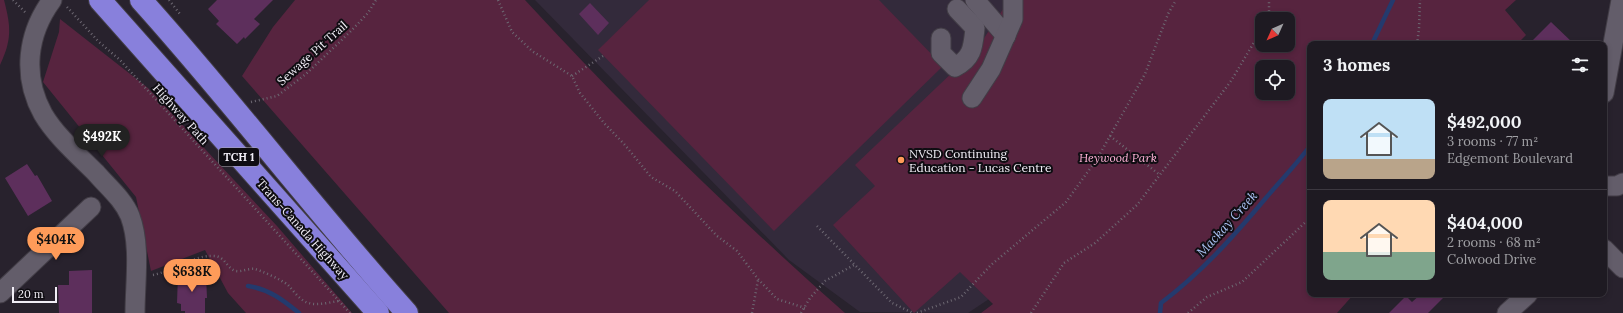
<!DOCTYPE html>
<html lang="en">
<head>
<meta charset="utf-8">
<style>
	:root { --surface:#1e1a22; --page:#2b272f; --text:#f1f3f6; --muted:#a1a1a5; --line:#3c3840; --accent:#fe9b59 }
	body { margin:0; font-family:Lora,serif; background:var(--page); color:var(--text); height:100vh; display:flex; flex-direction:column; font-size:15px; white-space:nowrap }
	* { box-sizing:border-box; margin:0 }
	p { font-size:13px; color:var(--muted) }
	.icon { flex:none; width:22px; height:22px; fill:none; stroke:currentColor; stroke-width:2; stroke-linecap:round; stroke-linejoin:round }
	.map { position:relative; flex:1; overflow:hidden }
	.side { position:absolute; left:1307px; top:41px; width:300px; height:256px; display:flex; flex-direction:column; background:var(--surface); border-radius:8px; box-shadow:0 2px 6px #0003,0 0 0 1px var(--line) }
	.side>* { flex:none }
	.needle { width:26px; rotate:225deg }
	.tools { position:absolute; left:1255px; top:12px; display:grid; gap:8px }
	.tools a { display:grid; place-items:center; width:40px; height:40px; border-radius:8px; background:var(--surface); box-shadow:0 2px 6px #0003,0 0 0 1px var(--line); font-size:20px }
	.scale { position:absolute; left:12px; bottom:10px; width:45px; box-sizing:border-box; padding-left:4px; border:2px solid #f1eef6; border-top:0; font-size:11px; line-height:14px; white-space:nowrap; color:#f1eef6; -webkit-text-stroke:3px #0f0d12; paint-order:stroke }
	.price { position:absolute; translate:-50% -34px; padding:0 9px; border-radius:14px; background:var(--accent); color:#111; font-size:13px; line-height:26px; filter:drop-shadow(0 1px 2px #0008) }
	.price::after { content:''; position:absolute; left:50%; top:24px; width:12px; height:9px; margin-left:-6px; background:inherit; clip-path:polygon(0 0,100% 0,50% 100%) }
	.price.active { background:#222; color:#fff }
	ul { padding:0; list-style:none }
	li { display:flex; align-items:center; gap:12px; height:100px; padding:0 16px }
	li+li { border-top:1px solid var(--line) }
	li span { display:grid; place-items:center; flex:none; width:112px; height:80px; border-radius:8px; color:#555 }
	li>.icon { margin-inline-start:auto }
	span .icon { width:48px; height:48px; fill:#fffc; stroke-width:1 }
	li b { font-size:17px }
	h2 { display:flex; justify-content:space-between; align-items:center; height:48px; padding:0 16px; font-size:17px }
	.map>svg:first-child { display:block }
</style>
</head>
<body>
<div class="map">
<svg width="1623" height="313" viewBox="0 0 1623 313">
	<rect width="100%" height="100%" fill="#28222d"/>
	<!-- built -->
	<path fill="#332a3b" d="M535,0H1187L1004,289L968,313L860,312L789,260Z"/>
	<!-- green -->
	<g fill="#57243f" fill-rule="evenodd">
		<path d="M0,0H4C11,27 12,39 0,65Z"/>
		<path d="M295,0H525C626,110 733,214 845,313H449L242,76L273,27Z"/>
		<path d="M649,0H879L943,66L774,231L598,50Z"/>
		<path d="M1009,0H1516L1505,10L1526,35L1517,44H1310V294H1354L1337,313H981L993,304L960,272L914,313L833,225L875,186L855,165L977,49ZM1262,19H1288V45H1262ZM1262,67H1288V93H1262Z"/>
		<path d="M60,19L148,88L277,226L352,313H246L228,293L205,250L151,271L136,197L43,82L59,32Z"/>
	</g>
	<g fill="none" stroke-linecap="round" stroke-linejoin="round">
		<!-- stream -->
		<g stroke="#243a6d" stroke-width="4.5">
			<path d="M1372,44L1393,0"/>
			<path d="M248,286C269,289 283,300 299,313"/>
			<path d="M1160,313L1161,303C1201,273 1233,237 1265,199C1280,181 1296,165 1310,146"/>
		</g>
	</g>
	<!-- building -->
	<g fill="#5d2f5c">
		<path d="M217,0H273L254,19L260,24L245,39L244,37L237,44L216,24L219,21L208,9Z"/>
		<path d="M590,3L609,23L598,35L579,14Z"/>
		<path d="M1551,22L1574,44H1529Z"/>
		<path d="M27,164L35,176L37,175L52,201L28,216L5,178Z"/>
		<path d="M92,270V313H59L58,285H69V271Z"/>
		<path d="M178,274L206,275L207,298H205V313H185V311H181V304L177,303Z"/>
		<path d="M1421,294H1447L1428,313H1389L1406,296L1412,302Z"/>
	</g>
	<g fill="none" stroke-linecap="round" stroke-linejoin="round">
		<!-- minor casing -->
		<g stroke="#423d46" stroke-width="21">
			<g id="minor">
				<path d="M52,0C27,34 22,76 43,114C56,136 78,155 96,173C108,187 123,199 130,216C141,245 135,282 135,313"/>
				<path d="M975,0L1006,36"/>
				<path d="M941,38V53L955,67C973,58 973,46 975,28L957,9"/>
				<path d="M1604,93L1621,0"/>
				<path d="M972,98L991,69L1013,19V0"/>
				<path d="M1604,186H1617L1623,183"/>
				<path d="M1604,249L1623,268"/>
				<path d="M0,293L91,207"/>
				<path d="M1507,313L1528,294"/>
			</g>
		</g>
		<!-- highway casing -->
		<g stroke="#423d46" stroke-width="24">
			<g id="highway">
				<path d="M100,0L378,313"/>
				<path d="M141,0C233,102 315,211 407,313"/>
			</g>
		</g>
		<!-- path -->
		<g stroke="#6d6872" stroke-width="2.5" stroke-dasharray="1 3" stroke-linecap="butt">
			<path d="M13,0L26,13"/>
			<path d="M169,0L180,14"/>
			<path d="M498,0L512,32L532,51L572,76L580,93L604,123L625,145L651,177L675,191L717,236L737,251L758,279L777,299L805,308"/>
			<path d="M67,7L99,42L120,60L350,313"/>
			<path d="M1268,19L1269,16V0"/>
			<path d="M1417,44L1419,29L1420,0"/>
			<path d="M572,76L603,56"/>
			<path d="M251,102L277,96L306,74L350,32L368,13L376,0"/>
			<path d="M1110,136L1160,175"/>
			<path d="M817,226L892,303L913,313"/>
			<path d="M153,275C173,271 193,255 214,256C225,256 227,269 236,271C242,272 249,268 255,269C262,271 282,280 288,285C294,291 300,301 309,303C318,306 330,302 339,301"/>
			<path d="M752,313L758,280"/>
			<path d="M801,313L810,298L825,281L854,265"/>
			<path d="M917,313L961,297L991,265L1066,202L1097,159L1145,74L1168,14L1176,0"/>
			<path d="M1031,313L1064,263L1095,243L1137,205L1231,81L1262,29"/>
			<path d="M1188,313L1207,297L1242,282L1310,218"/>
		</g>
		<!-- minor -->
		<use href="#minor" stroke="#635d6a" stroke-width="19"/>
		<!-- highway -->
		<use href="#highway" stroke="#8880dc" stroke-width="22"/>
	</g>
	<!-- markers -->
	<circle fill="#fe9b59" stroke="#0f0d12" stroke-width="1.5" cx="901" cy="160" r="4"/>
	<g text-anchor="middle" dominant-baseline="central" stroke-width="4" stroke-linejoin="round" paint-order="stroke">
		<!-- shield labels -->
		<rect fill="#0f0d12" stroke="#adaab2" stroke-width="1" x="219" y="148" width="40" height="18" rx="3"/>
		<g font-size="11" font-weight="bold" fill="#f1eef6">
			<text x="239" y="157">TCH 1</text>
		</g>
		<!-- street labels -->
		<g font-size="12" fill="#f1eef6" stroke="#0f0d12">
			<text transform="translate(312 53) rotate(-42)">Sewage Pit Trail</text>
			<text transform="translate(181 114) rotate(48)">Highway Path</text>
			<text transform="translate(303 229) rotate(48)">Trans-Canada Highway</text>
		</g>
		<!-- poi labels -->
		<g font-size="12" fill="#f1eef6" stroke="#0f0d12" text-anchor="start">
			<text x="909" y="153">NVSD Continuing<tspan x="909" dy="14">Education - Lucas Centre</tspan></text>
		</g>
		<!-- park labels -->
		<g font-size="12" font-style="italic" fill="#feb2d6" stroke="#0f0d12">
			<text x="1118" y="157">Heywood Park</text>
		</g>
		<!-- water labels -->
		<g font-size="13" font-style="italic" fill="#a9c1f1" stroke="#0f0d12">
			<text transform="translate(1227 224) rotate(-48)">Mackay Creek</text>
		</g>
	</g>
</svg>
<div class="tools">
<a><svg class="needle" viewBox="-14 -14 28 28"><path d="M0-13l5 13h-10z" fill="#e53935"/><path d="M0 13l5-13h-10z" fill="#a1a1a5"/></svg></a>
<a><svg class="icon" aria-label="locate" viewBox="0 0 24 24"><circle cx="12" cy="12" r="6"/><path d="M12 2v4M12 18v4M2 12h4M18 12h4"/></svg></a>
</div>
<div class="scale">20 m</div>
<b class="price active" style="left:102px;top:158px">$492K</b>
<b class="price" style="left:56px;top:261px">$404K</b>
<b class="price" style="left:192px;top:293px">$638K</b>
<section class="side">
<h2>3 homes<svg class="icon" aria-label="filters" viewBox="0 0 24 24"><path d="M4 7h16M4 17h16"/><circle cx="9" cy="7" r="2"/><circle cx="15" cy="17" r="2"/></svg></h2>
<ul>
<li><span style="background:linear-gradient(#bfe0f5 75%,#b9a48a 0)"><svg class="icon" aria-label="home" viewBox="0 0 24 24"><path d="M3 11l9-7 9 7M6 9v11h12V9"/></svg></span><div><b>$492,000</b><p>3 rooms · 77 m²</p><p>Edgemont Boulevard</p></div></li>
<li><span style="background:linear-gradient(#ffd9b3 65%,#7fa58c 0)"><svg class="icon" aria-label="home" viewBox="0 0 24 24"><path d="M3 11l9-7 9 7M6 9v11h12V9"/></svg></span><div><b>$404,000</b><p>2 rooms · 68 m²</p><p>Colwood Drive</p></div></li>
</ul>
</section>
</div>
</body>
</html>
